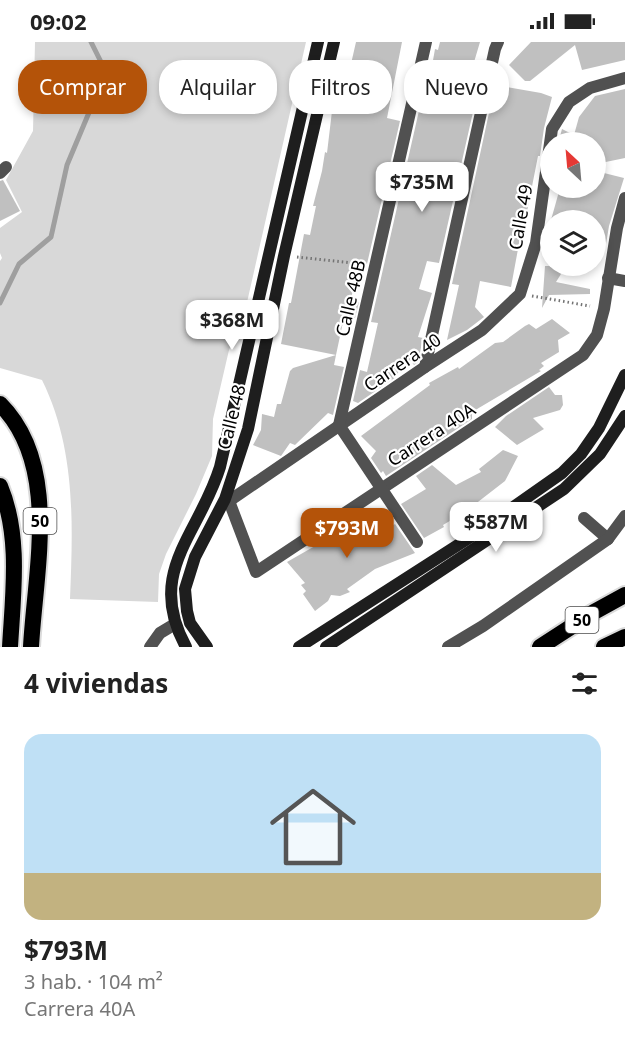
<!DOCTYPE html>
<html lang="es">
<head>
<meta charset="utf-8">
<style>
	:root { --surface:#fff; --page:#f2f2f2; --text:#222; --muted:#767676; --accent:#b45309 }
	body { margin:0; font-family:"Noto Sans",sans-serif; background:var(--page); color:var(--text); height:100vh; display:flex; flex-direction:column; font-size:22px; white-space:nowrap }
	* { box-sizing:border-box; margin:0 }
	p { font-size:20px; color:var(--muted) }
	.icon { flex:none; width:33px; height:33px; fill:none; stroke:currentColor; stroke-width:2; stroke-linecap:round; stroke-linejoin:round }
	.map { position:relative; height:605px; overflow:hidden }
	.side { display:flex; flex-direction:column; background:var(--surface); flex:1 }
	.side>* { flex:none }
	.banner { position:absolute; left:18px; top:18px; width:590px; height:54px; display:flex; gap:12px }
	.needle { width:39px; rotate:334deg }
	.tools { position:absolute; left:540px; top:90px; display:grid; gap:12px }
	.tools a { display:grid; place-items:center; width:66px; height:66px; border-radius:50%; background:var(--surface); box-shadow:0 3px 9px #0003; font-size:30px }
	.price { position:absolute; translate:-50% -51px; padding:0 14px; border-radius:12px; background:#fff; color:#222; font-size:20px; line-height:39px; filter:drop-shadow(0 2px 3px #0008) }
	.price::after { content:''; position:absolute; left:50%; top:36px; width:18px; height:14px; margin-left:-9px; background:inherit; clip-path:polygon(0 0,100% 0,50% 100%) }
	.price.current { background:var(--accent); color:#fff }
	ul { padding:0; list-style:none }
	li { display:grid; align-content:center; gap:12px; height:318px; padding:0 24px }
	li span { display:grid; place-items:center; height:186px; border-radius:18px; color:#555 }
	li>.icon { margin-inline-start:auto }
	span .icon { width:108px; height:108px; fill:#fffc; stroke-width:1 }
	li b { font-size:26px }
	h2 { display:flex; justify-content:space-between; align-items:center; height:72px; padding:0 24px; font-size:26px }
	.tag { padding:0 21px; border-radius:24px; background:var(--surface); box-shadow:0 3px 9px #0003; font-size:21px; line-height:54px }
	.tag.current { background:var(--accent); color:#fff }
	.status { display:flex; justify-content:space-between; align-items:center; height:42px; padding:0 30px; background:var(--surface); direction:ltr }
	.status svg { height:16px; fill:currentColor }
	.map>svg:first-child { display:block }
</style>
</head>
<body>
<div class="status"><b>09:02</b><svg viewBox="0 0 49 12"><path d="M0 12V9h3v3zM5 12V6h3v6zM10 12V3h3v9zM15 12V0h3v12zM26 1h20v11H26zM47 4h2v5h-2z"/></svg></div>
<div class="map">
<svg width="625" height="605" viewBox="0 0 625 605">
	<rect width="100%" height="100%" fill="#fff"/>
	<!-- green -->
	<path fill="#d8d8d8" d="M35,0H306L243,278L229,308L213,377L212,414L196,452L166,512L159,532L158,560L70,557C73,482 76,407 42,338L0,326V219L2,216L0,211V186L22,170L6,138L33,89Z"/>
	<g fill="none" stroke-linecap="round" stroke-linejoin="round">
		<!-- stream -->
		<path stroke="#9f9f9f" stroke-width="5" d="M0,261L19,222L51,195L67,123L106,30L91,0"/>
	</g>
	<!-- building -->
	<g fill="#c0c0c0">
		<path d="M356,0H402L387,76L400,79L367,222L358,221L351,258L359,260L355,276L346,275L345,281L343,280L336,313L281,302L289,261H291L304,192L310,193L316,164H313L322,129L325,110L327,111L332,69L340,70Z"/>
		<path d="M440,0H480L469,37L480,39L439,221L427,219L419,247L432,251L418,295L423,296L418,320L414,323L411,319L403,320L396,335L358,361L353,359L360,328L367,330L378,281L371,280L423,51L427,52L435,7L438,8Z"/>
		<path d="M531,0H625V18L582,28L575,3L530,39H525L509,23Z"/>
		<path d="M495,43L541,51L552,55L544,86L540,114H538L525,180H523L511,245L480,239L475,265L484,275L467,288L447,298L459,243L452,242Z"/>
		<path d="M625,47V116L596,122V100H572L559,98L562,87L574,93L579,75L595,54Z"/>
		<path d="M596,129L624,136L609,184L606,202L596,199V178H551L560,146H596Z"/>
		<path d="M3,138L20,169L0,179V139Z"/>
		<path d="M545,224H566L556,240L590,247V252L549,253L542,266Z"/>
		<path d="M552,277L570,291L558,298L559,310L541,321L544,324L539,328L541,329L472,370V377L386,434L383,429L381,431L371,416L376,409L361,394L430,343L429,341L458,325L459,327L495,301L503,300L525,284L529,282L536,287Z"/>
		<path d="M336,313L334,323L344,325L333,373L328,371L295,403L290,401L281,414L253,403L261,388L262,372L274,375L277,362H281L290,329L293,326Z"/>
		<path d="M549,345L555,353H562L563,363L560,368L533,376L544,387L517,403L495,385L506,374Z"/>
		<path d="M503,408L518,414L505,439L474,463L452,474L453,477L443,483L444,485L424,496L401,462L426,447L416,434L432,423L456,443L481,430L479,427Z"/>
		<path d="M363,472L379,493L395,482L415,511L375,527L347,547L350,550L340,554L331,553L328,559L315,569L303,552L306,549L301,543L305,541L287,520L315,504V501L326,493Z"/>
	</g>
	<g fill="none" stroke-linecap="round" stroke-linejoin="round">
		<!-- trunk casing -->
		<g stroke="#dbdbdb" stroke-width="20">
			<g id="trunk">
				<path d="M0,362C61,423 35,529 31,605"/>
				<path d="M0,444C21,494 13,552 10,605"/>
				<path d="M540,605L594,570L625,553"/>
				<path d="M604,605L625,595"/>
			</g>
		</g>
		<!-- path -->
		<g stroke="#737373" stroke-width="3" stroke-dasharray="1.5 3" stroke-linecap="butt">
			<path d="M297,215L362,222"/>
			<path d="M532,254L590,264"/>
		</g>
		<!-- pedestrian -->
		<path stroke="#515151" stroke-width="12" d="M0,131L6,125"/>
		<!-- minor -->
		<g stroke="#515151" stroke-width="12">
			<path d="M608,236L625,239"/>
			<path d="M425,325L495,7L498,0"/>
			<path d="M229,459L256,530L583,313L597,293L604,267L617,186L625,156"/>
			<path d="M229,459L425,325L482,288L520,252L536,201L552,87L569,60L590,46L625,36"/>
			<path d="M584,476L608,497"/>
			<path d="M417,500L339,383L426,0"/>
			<path d="M150,605L160,591L175,582"/>
			<path d="M448,605L483,584L608,497L625,474"/>
		</g>
		<!-- secondary -->
		<g stroke="#1e1e1e" stroke-width="12">
			<path d="M186,605C145,530 199,493 220,425L318,0"/>
			<path d="M207,605L190,581L187,569L185,547L195,515L225,457L248,387L284,214L334,0"/>
			<path d="M299,605L472,494L562,431L581,412L599,386L625,333"/>
			<path d="M326,605L564,447L600,412L625,374"/>
		</g>
		<!-- trunk -->
		<use href="#trunk" stroke="#000" stroke-width="16"/>
	</g>
	<g text-anchor="middle" dominant-baseline="central" stroke-width="4.5" stroke-linejoin="round" paint-order="stroke">
		<!-- shield labels -->
		<g fill="#fff" stroke="#4c4c4c" stroke-width="1.5">
			<rect x="23.5" y="466" width="33" height="26" rx="4.5"/>
			<rect x="565.5" y="565" width="33" height="26" rx="4.5"/>
		</g>
		<g font-size="16" font-weight="bold" fill="#000">
			<text x="40" y="479">50</text>
			<text x="582" y="578">50</text>
		</g>
		<!-- street labels -->
		<g font-size="18" fill="#000" stroke="#fff">
			<text transform="translate(520 175) rotate(-80)">Calle 49</text>
			<text transform="translate(350 256) rotate(-77)">Calle 48B</text>
			<text transform="translate(402 320) rotate(-34)">Carrera 40</text>
			<text transform="translate(231 375) rotate(-76)">Calle 48</text>
			<text transform="translate(431 392) rotate(-33)">Carrera 40A</text>
		</g>
	</g>
</svg>
<div class="tools">
<a><svg class="needle" viewBox="-14 -14 28 28"><path d="M0-13l5 13h-10z" fill="#e53935"/><path d="M0 13l5-13h-10z" fill="#767676"/></svg></a>
<a><svg class="icon" aria-label="layers" viewBox="0 0 24 24"><path d="M12 4l9 5-9 5-9-5zM3 14l9 5 9-5"/></svg></a>
</div>
<b class="price" style="left:422px;top:171px">$735M</b>
<b class="price" style="left:232px;top:309px">$368M</b>
<b class="price" style="left:496px;top:511px">$587M</b>
<b class="price current" style="left:347px;top:517px">$793M</b>
<div class="banner">
<a class="tag current">Comprar</a>
<a class="tag">Alquilar</a>
<a class="tag">Filtros</a>
<a class="tag">Nuevo</a>
</div>
</div>
<section class="side">
<h2>4 viviendas<svg class="icon" aria-label="filters" viewBox="0 0 24 24"><path d="M4 7h16M4 17h16"/><circle cx="9" cy="7" r="2"/><circle cx="15" cy="17" r="2"/></svg></h2>
<ul>
<li><span style="background:linear-gradient(#bfe0f5 75%,#c2b280 0)"><svg class="icon" aria-label="home" viewBox="0 0 24 24"><path d="M3 11l9-7 9 7M6 9v11h12V9"/></svg></span><div><b>$793M</b><p>3 hab. · 104 m²</p><p>Carrera 40A</p></div></li>
</ul>
</section>
</body>
</html>
